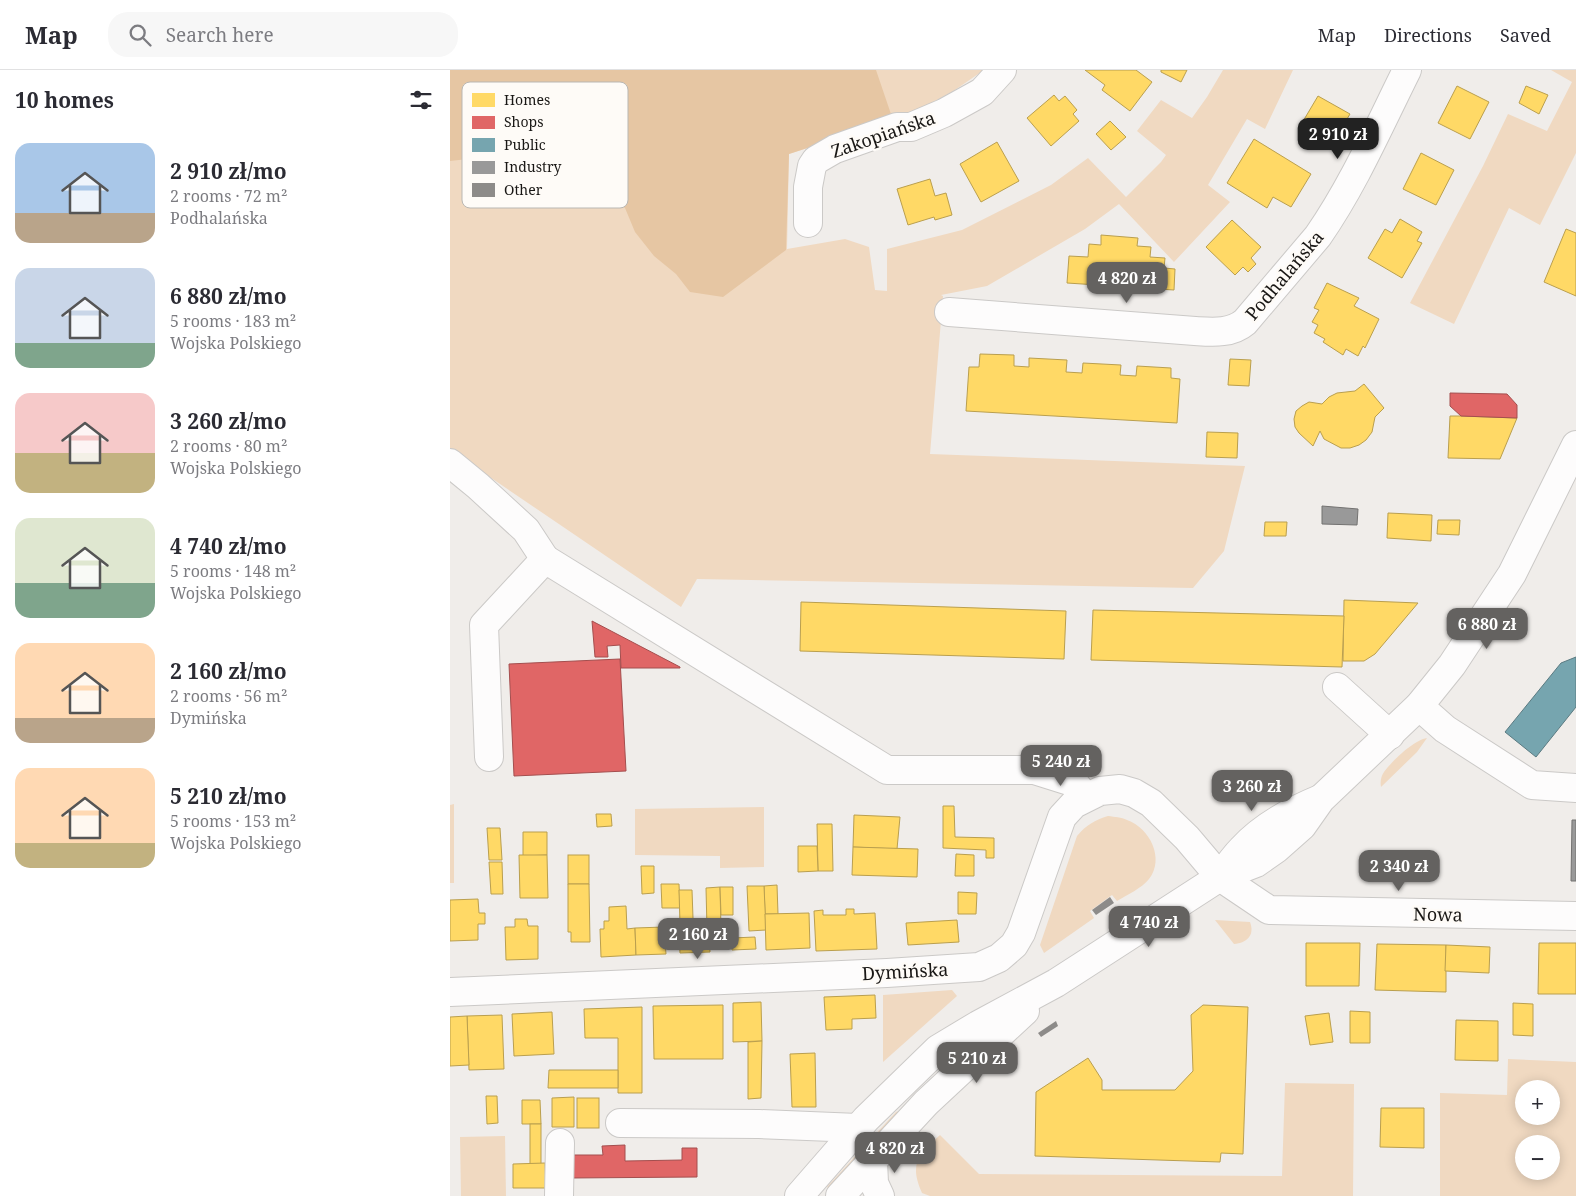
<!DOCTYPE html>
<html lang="en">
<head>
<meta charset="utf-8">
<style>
	:root { --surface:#fff; --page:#f7f7f7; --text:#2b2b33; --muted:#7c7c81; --line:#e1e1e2; --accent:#646260 }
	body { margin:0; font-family:"Noto Serif",serif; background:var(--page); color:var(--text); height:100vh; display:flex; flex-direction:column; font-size:19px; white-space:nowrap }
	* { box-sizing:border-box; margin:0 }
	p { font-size:16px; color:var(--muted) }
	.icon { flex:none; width:28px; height:28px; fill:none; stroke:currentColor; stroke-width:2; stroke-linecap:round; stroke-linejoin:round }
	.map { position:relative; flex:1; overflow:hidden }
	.drawer { display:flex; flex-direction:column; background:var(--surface); width:450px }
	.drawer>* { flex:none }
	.controls { position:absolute; left:1065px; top:1010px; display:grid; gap:10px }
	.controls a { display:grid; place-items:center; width:45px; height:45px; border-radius:50%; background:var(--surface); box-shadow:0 2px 12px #0003; font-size:25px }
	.price { position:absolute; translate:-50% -42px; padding:0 11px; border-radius:10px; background:var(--accent); color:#fff; font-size:16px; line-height:32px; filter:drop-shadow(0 1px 2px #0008) }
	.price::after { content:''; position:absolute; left:50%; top:30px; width:15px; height:11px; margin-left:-8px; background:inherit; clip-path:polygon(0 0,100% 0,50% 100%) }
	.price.selected { background:#222; color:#fff }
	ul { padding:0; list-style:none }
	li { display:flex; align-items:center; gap:15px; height:125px; padding:0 15px }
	li span { display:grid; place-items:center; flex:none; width:140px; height:100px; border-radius:15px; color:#555 }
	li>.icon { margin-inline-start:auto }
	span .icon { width:60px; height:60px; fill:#fffc; stroke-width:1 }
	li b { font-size:21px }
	h2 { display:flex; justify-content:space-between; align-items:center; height:60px; padding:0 15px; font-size:21px }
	header { display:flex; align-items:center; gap:30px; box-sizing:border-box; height:70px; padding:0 25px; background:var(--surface); border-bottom:1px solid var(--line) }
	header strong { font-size:24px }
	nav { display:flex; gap:28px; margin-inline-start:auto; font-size:18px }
	.search { width:350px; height:45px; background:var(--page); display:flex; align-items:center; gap:12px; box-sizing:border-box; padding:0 18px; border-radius:20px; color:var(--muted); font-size:19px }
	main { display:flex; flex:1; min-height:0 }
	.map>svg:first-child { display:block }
</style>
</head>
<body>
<header>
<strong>Map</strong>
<div class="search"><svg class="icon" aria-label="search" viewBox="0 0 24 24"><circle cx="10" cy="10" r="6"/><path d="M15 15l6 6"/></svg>Search here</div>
<nav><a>Map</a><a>Directions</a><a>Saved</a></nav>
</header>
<main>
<section class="drawer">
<h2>10 homes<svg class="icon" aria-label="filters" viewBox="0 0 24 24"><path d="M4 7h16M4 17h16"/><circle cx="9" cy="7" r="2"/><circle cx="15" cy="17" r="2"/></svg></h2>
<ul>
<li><span style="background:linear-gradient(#a9c7e8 70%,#b9a48a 0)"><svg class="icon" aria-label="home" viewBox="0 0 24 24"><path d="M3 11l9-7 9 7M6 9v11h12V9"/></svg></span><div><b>2 910 zł/mo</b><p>2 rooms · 72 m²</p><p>Podhalańska</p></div></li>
<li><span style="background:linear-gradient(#c9d6e8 75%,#7fa58c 0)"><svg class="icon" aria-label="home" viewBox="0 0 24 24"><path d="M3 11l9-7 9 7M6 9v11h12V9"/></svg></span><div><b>6 880 zł/mo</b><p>5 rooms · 183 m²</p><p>Wojska Polskiego</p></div></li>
<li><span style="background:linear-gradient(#f6c9c9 60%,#c2b280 0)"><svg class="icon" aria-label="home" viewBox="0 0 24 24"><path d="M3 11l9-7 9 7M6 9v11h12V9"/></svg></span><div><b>3 260 zł/mo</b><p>2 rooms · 80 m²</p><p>Wojska Polskiego</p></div></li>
<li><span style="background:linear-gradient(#dfe7d0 65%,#7fa58c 0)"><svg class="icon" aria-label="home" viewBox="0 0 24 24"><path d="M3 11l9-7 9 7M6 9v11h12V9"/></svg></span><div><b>4 740 zł/mo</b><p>5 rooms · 148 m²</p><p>Wojska Polskiego</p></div></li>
<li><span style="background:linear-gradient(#ffd9b3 75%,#b9a48a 0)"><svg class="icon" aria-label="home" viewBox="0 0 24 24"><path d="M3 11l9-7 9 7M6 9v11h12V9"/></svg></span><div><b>2 160 zł/mo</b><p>2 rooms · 56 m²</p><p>Dymińska</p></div></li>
<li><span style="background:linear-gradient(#ffd9b3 75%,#c2b280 0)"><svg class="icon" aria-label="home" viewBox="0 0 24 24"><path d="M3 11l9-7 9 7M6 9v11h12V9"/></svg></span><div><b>5 210 zł/mo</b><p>5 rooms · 153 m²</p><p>Wojska Polskiego</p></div></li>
</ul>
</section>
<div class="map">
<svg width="1126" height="1126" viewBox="0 0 1126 1126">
	<rect width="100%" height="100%" fill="#f0edea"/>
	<!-- green -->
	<g fill="#f0d9c1" fill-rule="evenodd">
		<path d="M0,0H534L502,22L460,44L339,84L337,179L395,169L419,177L425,220L437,221V179L512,160L601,115L638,88L676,127L711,92L716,85L687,61L711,30L742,48L757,27L773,0H843L815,59L797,49L758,115L780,132L724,192L669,134L635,159L537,216L491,225L493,226L480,384L795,396L774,481L743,518L247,509L231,537L0,380Z"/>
		<path d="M1101,0H1126V83L1090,155L1059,138L1004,254L960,233L1033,96L1058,44L1097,61L1122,12Z"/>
		<path d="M977,668L967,682L931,717C930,712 931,706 934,702C942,691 964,670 977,668Z"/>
		<path d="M4,734V813H0V735Z"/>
		<path d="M314,737V797L270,798V786L185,785V739Z"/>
		<path d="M658,746C665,747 671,747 677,750C700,758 715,789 699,809C692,818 677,825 667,831L662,825L640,841L644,848L594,883L590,875L627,766C636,755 645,750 658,746Z"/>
		<path d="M765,850L800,852C805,865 797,873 784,874Z"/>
		<path d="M502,920L507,926L433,992V925Z"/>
		<path d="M1058,989L1126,992V1126H990V1023L1057,1025ZM1074,1019H1101V1046H1074ZM1074,1074H1101V1101H1074Z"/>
		<path d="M835,1013L904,1014L903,1126H480L472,1123C459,1094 468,1084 490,1065L529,1104L832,1106Z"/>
		<path d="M449,1041L452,1044L383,1121L377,1117L446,1042Z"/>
		<path d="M55,1066L56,1126H11L10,1067Z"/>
	</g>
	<!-- forest -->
	<path fill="#e6c6a3" d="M0,0H426L443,50L339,84L336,180L273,227L240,222L226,204L204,186L185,162L175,138L123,105L81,82L0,91Z"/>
	<!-- homes -->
	<g fill="#ffd966" stroke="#ba9f4e">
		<path d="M635,0H686L702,12L680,41L652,20L655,15Z"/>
		<path d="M711,0H737L731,12L711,2Z"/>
		<path d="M1007,16L1039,32L1020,69L988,53Z"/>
		<path d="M1076,16L1098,25L1089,44L1069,33Z"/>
		<path d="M604,25L609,31L615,26L627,40L623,44L629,51L601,76L577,48Z"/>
		<path d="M868,26L900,44L897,49L905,54L898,67L890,62L881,77L849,58Z"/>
		<path d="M660,51L676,67L661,80L646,64Z"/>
		<path d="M804,69L861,104L841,137L823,127L817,138L777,113Z"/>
		<path d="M547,72L569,111L531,132L510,94Z"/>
		<path d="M971,83L1004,100L986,135L953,119Z"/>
		<path d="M480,109L485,126L496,123L502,145L485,150L484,147L458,155L447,119Z"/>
		<path d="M950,149L972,162L967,171L972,173L952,208L918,188L935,159L942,163Z"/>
		<path d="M782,150L811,177L801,188L806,194L798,202L793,197L785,205L756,177Z"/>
		<path d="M1116,159L1126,163V226L1094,212Z"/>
		<path d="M651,165L688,168L687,176L701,177L700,187L715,188L714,198L725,199L724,220L617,213L619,186L638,187L639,174L651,175Z"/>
		<path d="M877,213L909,228L904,236L929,249L915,278L913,276L908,286L896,279L893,285L873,272L875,269L864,263L868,255L862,252L869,240L864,238Z"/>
		<path d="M530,284L564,285V296L579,297V288L617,290L616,302L632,303L633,293L671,295L670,305L686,306L687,296L721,298V308L730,309L727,353L516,341L519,297H529Z"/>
		<path d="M780,289L801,290L799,316L778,315Z"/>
		<path d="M914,314L934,338L925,347L922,362L916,370L909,375L900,378H891L874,369L870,361L863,376L849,363L845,357L844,349L846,341L852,336L859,332L872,334L879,327L887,323L905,321Z"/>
		<path d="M1000,346H1011L1067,348L1050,389L998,388Z"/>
		<path d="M757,362L788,363L787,388L756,387Z"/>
		<path d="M938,443L982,445L981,471L937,468Z"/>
		<path d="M988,450H1010L1009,465L987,464Z"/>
		<path d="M815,452H837L836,466H814Z"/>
		<path d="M894,530L968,533L925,584L914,591H893Z"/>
		<path d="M351,532L616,541L614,589L350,581Z"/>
		<path d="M643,540L894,546L892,597L641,590Z"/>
		<path d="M493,736H504L505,767L544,768V788H536V780L493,778Z"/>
		<path d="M146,744H161L162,756L147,757Z"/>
		<path d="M404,745L450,747L447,779L403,777Z"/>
		<path d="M367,754H382L383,801H368Z"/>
		<path d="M37,758H50L52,790H39Z"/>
		<path d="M73,762H97V785L73,786Z"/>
		<path d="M348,776H367L368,801L348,802Z"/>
		<path d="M403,777L468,779L467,807L402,805Z"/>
		<path d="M506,784L524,785V806H505Z"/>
		<path d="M69,785H97L98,828H70Z"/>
		<rect x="118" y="785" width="21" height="29"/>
		<path d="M39,792H52L53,824H41Z"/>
		<path d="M191,796H204V823L192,824Z"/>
		<path d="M118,814H139L140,872H121V862H118Z"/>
		<path d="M211,814H229L230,838H212Z"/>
		<path d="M327,815L328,844H315L314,816Z"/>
		<path d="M297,816H314L316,860L299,861Z"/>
		<path d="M270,817L271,859H257L256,818Z"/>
		<path d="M270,817H283V845H271Z"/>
		<path d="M229,820H242L243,848L240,854H230Z"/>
		<path d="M508,822L527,823L526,844H508Z"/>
		<path d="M28,829L29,843H35V854H28V870L0,871V830Z"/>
		<path d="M176,836L177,859L185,858L186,885L151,887L150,859H154V851H159V837Z"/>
		<path d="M396,839H404V844L425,843L427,879L366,881L364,841L373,840V845H396Z"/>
		<path d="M359,843L360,878L316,880L315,844Z"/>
		<path d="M65,849H77L78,856H88V889L56,890L55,857H65Z"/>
		<path d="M507,850L509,872L458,875L456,853Z"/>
		<path d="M230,854H240L241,866L259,865L260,882L230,883L229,862H231Z"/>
		<path d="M214,857L216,884L186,885L185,858Z"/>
		<path d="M305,867L306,879L282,880V868Z"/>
		<path d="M856,873H910L909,916H856Z"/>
		<path d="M1089,873H1126V924H1088Z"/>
		<path d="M927,874L996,875V922L925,920Z"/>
		<path d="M996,875L1040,877L1039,903L995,901Z"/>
		<path d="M425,925L426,948L402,949V959L376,960L374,927Z"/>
		<path d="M311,932L312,971L283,972V933Z"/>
		<path d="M1063,933L1083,934V966L1063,965Z"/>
		<path d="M273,935V989H204L203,936Z"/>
		<path d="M753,935L798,937L793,1084L771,1083L770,1092L585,1086L586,1022L638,988L652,1010V1020H725L743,1001L741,945Z"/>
		<path d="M192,937V1023H168V968H135L134,939Z"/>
		<path d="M900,941L920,942V973H900Z"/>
		<path d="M102,942L104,984L64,986L62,944Z"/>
		<path d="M879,943L883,972L860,975L855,946Z"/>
		<path d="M52,945L54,999L19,1000L17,946Z"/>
		<path d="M17,946L19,995L0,996V947Z"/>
		<path d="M1006,950L1048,951V991L1005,990Z"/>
		<path d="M312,971L311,1028L298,1029V972Z"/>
		<path d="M365,983L366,1037H342L340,984Z"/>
		<path d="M99,1000H168V1018H98Z"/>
		<path d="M36,1026H47L48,1053L37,1054Z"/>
		<path d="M124,1027V1057H102V1028Z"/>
		<rect x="127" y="1028" width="22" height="30"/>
		<path d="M72,1030H90L91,1054H72Z"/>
		<path d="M931,1038H974V1078L930,1077Z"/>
		<rect x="80" y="1054" width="11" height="40"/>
		<path d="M95,1093L96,1118H63V1094Z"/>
	</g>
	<!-- shops -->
	<g fill="#e06666" stroke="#a44e4e">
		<path d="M1000,323L1057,324L1067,335V348L1011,346L1000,336Z"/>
		<path d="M142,551L230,597V598H171L170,575L157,576L158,587H145Z"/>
		<path d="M170,589L176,701L64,706L59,594Z"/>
		<path d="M175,1075V1091L232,1090V1078H247V1107L119,1108V1085H153L152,1076Z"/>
	</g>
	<!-- public -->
	<path fill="#76a5af" stroke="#5a7a81" d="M1126,587V637L1086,687L1055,662L1111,593Z"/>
	<!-- industry -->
	<g fill="#999" stroke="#737271">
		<path d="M872,436L908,439L907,455L872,454Z"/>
		<path d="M1122,750H1126V811H1121Z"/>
	</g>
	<!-- building -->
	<g fill="#8d8b89">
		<path d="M660,827L664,833L646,845L642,840Z"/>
		<path d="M606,951L608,956L591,967L588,963Z"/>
	</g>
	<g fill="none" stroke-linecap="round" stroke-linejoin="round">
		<!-- minor casing -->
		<g stroke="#cbc9c7" stroke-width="30">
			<g id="minor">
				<path d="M358,153V117L362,96L366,90L385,79L447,57H461L494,43L532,22L552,0"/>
				<path d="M499,242L745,261C762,262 781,264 795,252L868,166C904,114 929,56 957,0"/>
				<path d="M0,393L28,416L76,460L95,489"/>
				<path d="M887,617L940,665"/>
				<path d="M969,636L995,659L1082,715L1126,718"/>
				<path d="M39,687L34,555L95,489L437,700H584L619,711L625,714L636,727"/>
				<path d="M770,807C777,797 784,787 792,779C813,756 841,741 870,729"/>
				<path d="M0,922L437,903L529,897L549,888L564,875L571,863L612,747L624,734L650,721L670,719L684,723L701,733L737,768L770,807L819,840L1126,846"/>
				<path d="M170,1053L309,1054L408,1058"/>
				<path d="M423,1091L424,1113L430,1126"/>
				<path d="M109,1126L110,1073"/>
				<path d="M349,1126L416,1049L488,979L528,955L606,913L770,807L806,793L826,779L852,756L871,729L969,636L1002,595L1062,504L1126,375"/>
				<path d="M390,1126L476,1033L575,941"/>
			</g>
		</g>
		<!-- minor -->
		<use href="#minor" stroke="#fdfcfc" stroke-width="28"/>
	</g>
	<g text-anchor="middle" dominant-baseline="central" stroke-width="5" stroke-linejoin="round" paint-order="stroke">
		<!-- street labels -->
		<g font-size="18" fill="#191715" stroke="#fefbf7">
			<text transform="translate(433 64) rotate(-19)">Zakopiańska</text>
			<text transform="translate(834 205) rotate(-50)">Podhalańska</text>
			<text transform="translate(988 844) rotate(1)">Nowa</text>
			<text transform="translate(455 901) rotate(-3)">Dymińska</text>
		</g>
	</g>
	<!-- legend -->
	<rect x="12" y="12" width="166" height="126" rx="8" fill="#fefbf7" stroke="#b9b7b3" stroke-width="1"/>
	<rect x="22" y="23" width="23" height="14" fill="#ffd966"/>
	<rect x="22" y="46" width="23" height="13" fill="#e06666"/>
	<rect x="22" y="68" width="23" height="14" fill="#76a5af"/>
	<rect x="22" y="91" width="23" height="13" fill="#999"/>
	<rect x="22" y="113" width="23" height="14" fill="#8d8b89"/>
	<g font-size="14" fill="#191715">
		<text x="54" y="35">Homes</text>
		<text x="54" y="57">Shops</text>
		<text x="54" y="80">Public</text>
		<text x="54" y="102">Industry</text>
		<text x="54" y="125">Other</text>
	</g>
</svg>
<div class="controls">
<a>+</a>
<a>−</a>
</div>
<b class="price selected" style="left:888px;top:90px">2 910 zł</b>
<b class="price" style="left:677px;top:234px">4 820 zł</b>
<b class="price" style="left:1037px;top:580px">6 880 zł</b>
<b class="price" style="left:611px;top:717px">5 240 zł</b>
<b class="price" style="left:802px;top:742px">3 260 zł</b>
<b class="price" style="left:949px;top:822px">2 340 zł</b>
<b class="price" style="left:699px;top:878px">4 740 zł</b>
<b class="price" style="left:248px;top:890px">2 160 zł</b>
<b class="price" style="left:527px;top:1014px">5 210 zł</b>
<b class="price" style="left:445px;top:1104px">4 820 zł</b>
</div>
</main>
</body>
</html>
